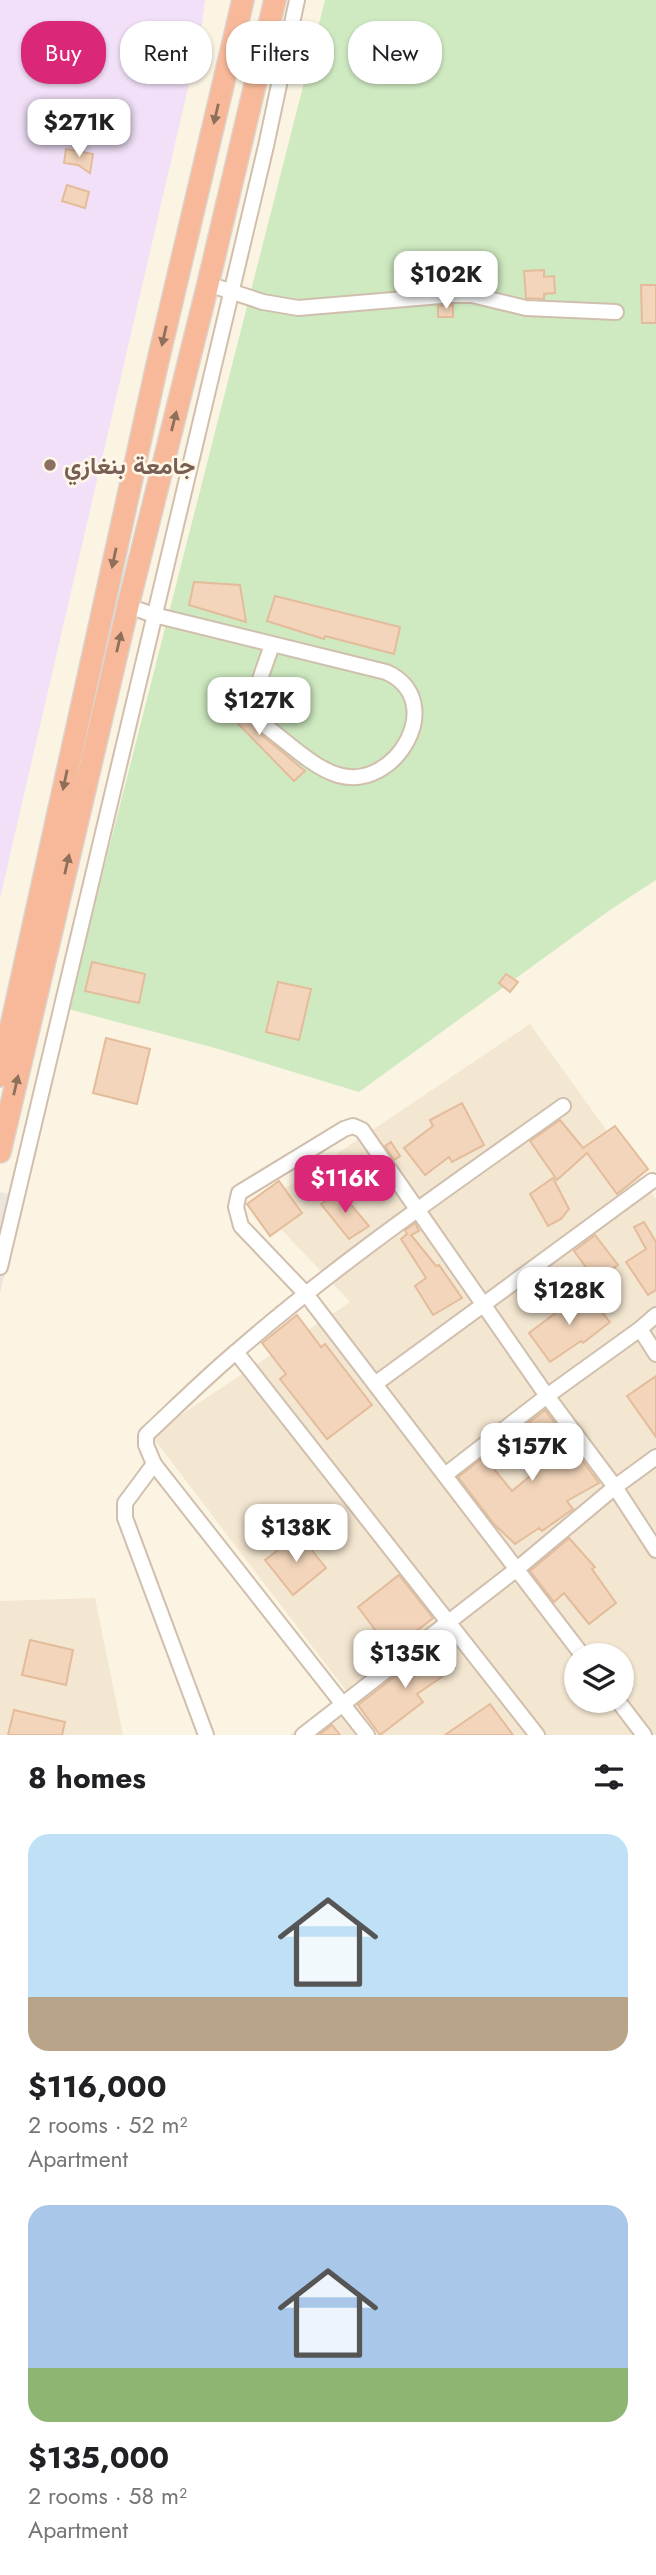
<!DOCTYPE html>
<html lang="en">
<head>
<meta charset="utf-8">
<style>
	:root { --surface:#fff; --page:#f2f2f2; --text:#202124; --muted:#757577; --accent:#db2777 }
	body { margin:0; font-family:Jost,Vazirmatn,sans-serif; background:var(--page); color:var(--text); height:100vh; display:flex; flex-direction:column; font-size:26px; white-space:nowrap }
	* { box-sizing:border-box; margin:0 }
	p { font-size:23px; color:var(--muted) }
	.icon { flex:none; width:38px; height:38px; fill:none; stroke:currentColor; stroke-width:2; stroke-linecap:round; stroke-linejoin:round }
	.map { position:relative; height:1735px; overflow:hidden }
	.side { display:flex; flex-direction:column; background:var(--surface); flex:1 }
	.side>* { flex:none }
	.top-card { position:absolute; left:21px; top:21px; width:614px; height:63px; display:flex; gap:14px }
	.controls { position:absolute; left:564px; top:1643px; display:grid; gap:14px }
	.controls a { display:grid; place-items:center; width:70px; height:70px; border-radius:50%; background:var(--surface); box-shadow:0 2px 5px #0004; font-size:35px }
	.price { position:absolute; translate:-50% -60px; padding:0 16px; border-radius:14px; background:#fff; color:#222; font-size:23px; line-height:46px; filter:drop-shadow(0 2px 4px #0008) }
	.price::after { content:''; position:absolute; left:50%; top:42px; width:21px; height:16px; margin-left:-10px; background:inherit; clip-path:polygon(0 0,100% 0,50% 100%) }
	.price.active { background:var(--accent); color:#fff }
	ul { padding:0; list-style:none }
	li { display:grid; align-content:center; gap:14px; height:371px; padding:0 28px }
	li span { display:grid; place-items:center; height:217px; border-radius:21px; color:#555 }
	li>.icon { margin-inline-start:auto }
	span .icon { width:126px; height:126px; fill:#fffc; stroke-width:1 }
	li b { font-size:30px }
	h2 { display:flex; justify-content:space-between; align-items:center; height:84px; padding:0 28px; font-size:30px }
	.pill { padding:0 24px; border-radius:28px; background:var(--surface); box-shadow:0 2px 5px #0004; font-size:24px; line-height:63px }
	.pill.active { background:var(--accent); color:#fff }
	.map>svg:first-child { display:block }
</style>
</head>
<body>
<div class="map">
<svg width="656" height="1735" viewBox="0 0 656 1735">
	<rect width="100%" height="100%" fill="#fcf4e3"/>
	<!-- residential -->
	<g fill="#f4e7d1" fill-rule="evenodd">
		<path d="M530,1024L656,1199V1735H289L347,1692L151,1435L350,1302L259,1206ZM576,1656H621V1701H576Z"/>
		<path d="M95,1598L123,1735H0V1601Z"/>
	</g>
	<!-- industrial -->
	<path fill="#ebe5de" d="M0,1192L22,1197L0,1294Z"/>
	<!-- education -->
	<path fill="#f1e0f8" d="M0,0H205L201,32L0,898Z"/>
	<!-- green -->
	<path fill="#cfeac1" d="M325,0H656V880L610,910L359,1092L215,1048L68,1009Z"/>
	<!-- building -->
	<g fill="#f2d5ba" stroke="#e4bc9b" stroke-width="2">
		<path d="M66,149L93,154L90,173L78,165L64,163Z"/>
		<path d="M67,185L89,192L85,208L62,201Z"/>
		<path d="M544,270V277L554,276L555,293L544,294V299L526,298L524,271Z"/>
		<path d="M641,285H656V323H642Z"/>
		<path d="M453,305V317H438V306Z"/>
		<path d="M194,582L240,585L246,622L189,605Z"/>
		<path d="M275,596L400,627L394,654L325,636L324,639L267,621Z"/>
		<path d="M226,692L248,714L257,731L305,771L294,781L216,701Z"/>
		<path d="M92,962L145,974L139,1003L85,991Z"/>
		<path d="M506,974L518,982L510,992L499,983Z"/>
		<path d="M278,982L311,989L299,1040L266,1032Z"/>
		<path d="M106,1038L150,1049L137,1104L93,1093Z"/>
		<path d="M462,1103L484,1145L452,1162L449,1157L425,1175L404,1148L433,1126L430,1120Z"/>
		<path d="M560,1120L583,1148L615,1126L648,1169L617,1194L587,1153L557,1180L530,1141Z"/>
		<path d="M391,1142L400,1156L394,1160L385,1146Z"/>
		<path d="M553,1178L569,1209L561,1219L548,1226L530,1194Z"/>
		<path d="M279,1181L302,1213L270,1236L247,1204Z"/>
		<path d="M340,1192L369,1226L349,1239L321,1204Z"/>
		<path d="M644,1222L656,1242V1290L648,1295L626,1262L646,1249L634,1227Z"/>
		<path d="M415,1223L419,1231L411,1235L436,1266L439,1265L462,1298L433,1315L415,1286L426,1278L401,1239L407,1234L405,1230Z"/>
		<path d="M595,1235L618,1265L596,1281L574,1251Z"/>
		<path d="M585,1291L610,1322L583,1343L581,1341L550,1362L529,1333Z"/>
		<path d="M297,1315L321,1347L325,1344L372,1405L327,1439L280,1379L286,1374L262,1343Z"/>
		<path d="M656,1376V1437L627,1396Z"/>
		<path d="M545,1410L599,1483L567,1501L573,1509L542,1531L539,1528L515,1544L494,1524L458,1477L484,1457L512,1491L541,1467L516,1433Z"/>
		<path d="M299,1534L326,1568L293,1595L265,1560Z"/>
		<path d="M569,1538L595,1567L592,1569L616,1603L589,1624L564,1593L554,1602L530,1571Z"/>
		<path d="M399,1575L433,1618L391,1651L358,1607Z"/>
		<path d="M30,1640L73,1650L66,1685L22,1675Z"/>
		<path d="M437,1644L455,1668L417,1694L423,1702L380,1735L358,1705Z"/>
		<path d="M490,1704L513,1735H445Z"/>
		<path d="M14,1710L65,1722L62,1735H8Z"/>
		<path d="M332,1725L340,1735H319Z"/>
	</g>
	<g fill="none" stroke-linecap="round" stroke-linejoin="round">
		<!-- minor casing -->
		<g stroke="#d0bfad" stroke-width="18">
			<g id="minor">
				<path d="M208,284L263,302L298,308L453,295H472L526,308L616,312"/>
				<path d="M128,606L154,615L386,672C449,700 396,792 338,775C313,768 284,739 263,724C245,703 266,667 272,644"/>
				<path d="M0,1267L266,146L297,0"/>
				<path d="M656,1315L640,1329L656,1354"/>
				<path d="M236,1352L537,1735"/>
				<path d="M375,1384L652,1181"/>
				<path d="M656,1457L615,1487L656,1550"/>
				<path d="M154,1464L125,1503V1518L206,1735"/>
				<path d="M445,1475L547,1396L640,1329"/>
				<path d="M618,1701L644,1735"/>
				<path d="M303,1735L517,1569L615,1487L547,1396L362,1130L353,1126L344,1129L239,1193L236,1207L241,1226L306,1294L583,1656"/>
				<path d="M367,1735L154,1464L146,1445V1435C176,1407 205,1378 236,1352C339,1262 452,1185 563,1106"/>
			</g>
		</g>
		<!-- highway casing -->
		<g stroke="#dbd5d0" stroke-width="24">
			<g id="highway">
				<path d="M0,1076L157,365L243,0"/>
				<path d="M0,1152L128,606L208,284L275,0"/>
			</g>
		</g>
		<!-- minor -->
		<use href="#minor" stroke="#fff" stroke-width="14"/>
		<!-- highway -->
		<use href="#highway" stroke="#f7b999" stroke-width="21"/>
	</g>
	<!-- one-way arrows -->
	<defs><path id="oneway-solid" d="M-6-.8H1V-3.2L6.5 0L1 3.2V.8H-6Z" transform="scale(1.75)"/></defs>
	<g fill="#8e6f59">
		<use href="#oneway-solid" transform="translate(216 114) rotate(103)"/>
		<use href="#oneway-solid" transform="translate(164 336) rotate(103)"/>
		<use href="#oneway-solid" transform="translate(174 421) rotate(-76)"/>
		<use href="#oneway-solid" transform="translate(114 558) rotate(102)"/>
		<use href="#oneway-solid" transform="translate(119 642) rotate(-77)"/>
		<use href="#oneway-solid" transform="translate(65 780) rotate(102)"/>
		<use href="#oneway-solid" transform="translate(67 864) rotate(-77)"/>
		<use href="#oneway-solid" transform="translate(16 1085) rotate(-77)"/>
	</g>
	<!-- markers -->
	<circle fill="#8d6e63" stroke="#fff8e9" stroke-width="2.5" cx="50" cy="465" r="7"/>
	<g text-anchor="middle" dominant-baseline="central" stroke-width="5" stroke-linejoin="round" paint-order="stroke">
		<!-- education labels -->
		<g font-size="24" font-weight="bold" fill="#785e54" stroke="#fff8e9" text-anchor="start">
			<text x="64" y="465">جامعة بنغازي</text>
		</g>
	</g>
</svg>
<div class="controls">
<a><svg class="icon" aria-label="layers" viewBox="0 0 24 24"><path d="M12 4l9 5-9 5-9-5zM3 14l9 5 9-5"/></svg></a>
</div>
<b class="price" style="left:79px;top:159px">$271K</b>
<b class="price" style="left:446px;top:311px">$102K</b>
<b class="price" style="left:259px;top:737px">$127K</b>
<b class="price active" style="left:345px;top:1215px">$116K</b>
<b class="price" style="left:569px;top:1327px">$128K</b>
<b class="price" style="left:532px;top:1483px">$157K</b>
<b class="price" style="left:296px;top:1564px">$138K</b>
<b class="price" style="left:405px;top:1690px">$135K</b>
<div class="top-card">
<a class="pill active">Buy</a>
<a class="pill">Rent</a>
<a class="pill">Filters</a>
<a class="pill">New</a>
</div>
</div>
<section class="side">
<h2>8 homes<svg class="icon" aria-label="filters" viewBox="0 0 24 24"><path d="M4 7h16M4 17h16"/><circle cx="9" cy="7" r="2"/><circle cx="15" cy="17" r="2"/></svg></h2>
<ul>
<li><span style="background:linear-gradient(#bfe0f5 75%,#b9a48a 0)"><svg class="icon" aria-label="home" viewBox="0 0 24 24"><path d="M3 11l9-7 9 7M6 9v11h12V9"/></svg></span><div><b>$116,000</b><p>2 rooms · 52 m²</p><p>Apartment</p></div></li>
<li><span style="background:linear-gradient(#a9c7e8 75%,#8fb573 0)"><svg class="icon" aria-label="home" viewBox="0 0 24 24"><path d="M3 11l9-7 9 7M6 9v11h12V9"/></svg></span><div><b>$135,000</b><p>2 rooms · 58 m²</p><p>Apartment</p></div></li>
</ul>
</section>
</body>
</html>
